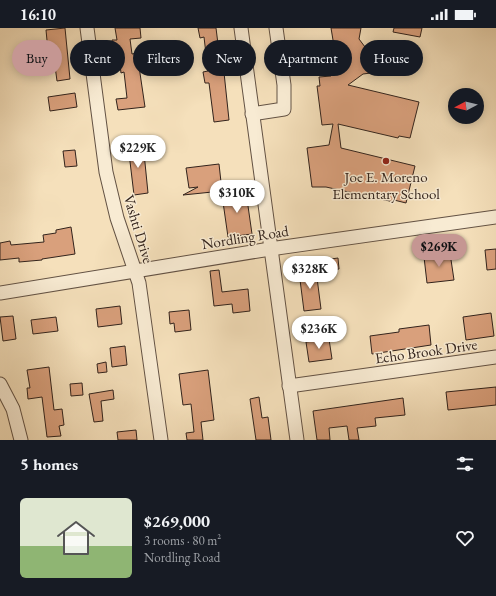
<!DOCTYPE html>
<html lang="en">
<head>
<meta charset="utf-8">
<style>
	:root { --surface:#171b24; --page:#20242c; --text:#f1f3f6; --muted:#9ea1a6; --accent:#c59692 }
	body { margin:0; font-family:"EB Garamond",serif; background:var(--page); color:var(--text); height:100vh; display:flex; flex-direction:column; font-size:15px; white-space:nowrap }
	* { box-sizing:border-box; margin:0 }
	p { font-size:13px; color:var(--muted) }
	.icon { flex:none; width:22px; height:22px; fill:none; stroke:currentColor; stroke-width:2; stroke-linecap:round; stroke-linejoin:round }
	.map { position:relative; height:412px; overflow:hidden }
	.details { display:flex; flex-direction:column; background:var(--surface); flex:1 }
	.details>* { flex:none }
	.guide { position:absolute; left:12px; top:12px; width:472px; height:36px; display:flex; gap:8px }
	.needle { width:26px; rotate:263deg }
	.buttons { position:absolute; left:448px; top:60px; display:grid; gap:8px }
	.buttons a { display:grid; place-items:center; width:36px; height:36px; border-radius:50%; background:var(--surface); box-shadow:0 2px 10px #0003; font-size:20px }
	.price { position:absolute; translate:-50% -34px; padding:0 9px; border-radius:14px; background:#fff; color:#222; font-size:13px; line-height:26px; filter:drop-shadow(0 1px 2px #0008) }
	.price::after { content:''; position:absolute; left:50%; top:24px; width:12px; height:9px; margin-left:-6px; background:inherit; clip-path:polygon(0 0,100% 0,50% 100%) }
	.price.on { background:var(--accent); color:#111 }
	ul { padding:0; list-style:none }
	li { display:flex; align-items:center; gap:12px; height:100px; padding:0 20px }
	li span { display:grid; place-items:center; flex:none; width:112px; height:80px; border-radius:6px; color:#555 }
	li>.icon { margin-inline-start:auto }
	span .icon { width:48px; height:48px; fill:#fffc; stroke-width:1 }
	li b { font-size:17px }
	h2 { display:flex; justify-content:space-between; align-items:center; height:48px; padding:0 20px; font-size:17px }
	.tag { padding:0 14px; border-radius:18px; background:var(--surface); box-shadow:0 2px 10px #0003; font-size:14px; line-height:36px }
	.tag.on { background:var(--accent); color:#111 }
	.status { display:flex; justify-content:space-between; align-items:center; height:28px; padding:0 20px; background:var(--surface); direction:ltr }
	.status svg { height:11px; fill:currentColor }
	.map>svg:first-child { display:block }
</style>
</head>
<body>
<div class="status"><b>16:10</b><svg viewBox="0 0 49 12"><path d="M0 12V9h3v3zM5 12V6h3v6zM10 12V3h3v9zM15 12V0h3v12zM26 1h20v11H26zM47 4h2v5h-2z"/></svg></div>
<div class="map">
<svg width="496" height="412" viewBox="0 0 496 412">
	<rect width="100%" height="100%" fill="#f5e0bb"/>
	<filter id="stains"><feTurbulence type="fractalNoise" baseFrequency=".005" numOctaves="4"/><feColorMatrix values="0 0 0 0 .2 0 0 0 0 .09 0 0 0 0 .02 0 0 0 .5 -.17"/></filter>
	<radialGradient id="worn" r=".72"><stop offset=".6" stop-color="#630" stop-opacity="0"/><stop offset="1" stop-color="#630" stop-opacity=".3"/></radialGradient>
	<!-- building -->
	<g fill="#d9a07c" stroke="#32231c">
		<path d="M65,0L70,51L57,53L53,23H48L46,2Z"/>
		<path d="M115,0H140L141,10L130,11L132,26L137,25L145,79L118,82L116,71L127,70L124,44L121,45L118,21L113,22L112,12H117Z"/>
		<path d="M198,0H216L218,16H221L229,92L214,94L209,55H205L203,44L208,43L204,9L200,10Z"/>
		<path d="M331,0H361L359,11L368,23L391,20L394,42L363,46L348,57L419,74L410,110L399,108L398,110L338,96L341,120L415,138L406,175L394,172V174L326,159H312L307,120L329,117L333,96L322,97L317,58H320L319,49L331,48L324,31L326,22L333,12Z"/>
		<path d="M394,0H422L420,9L393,4Z"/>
		<path d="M75,65L77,79L50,83L48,69Z"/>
		<path d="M143,115L148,165L134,167L128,117Z"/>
		<path d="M75,122L77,138L65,139L63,123Z"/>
		<path d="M219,136L222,163L183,167L198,159L189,160L186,140Z"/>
		<path d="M246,164L252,206L228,209L222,167Z"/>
		<path d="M71,199L75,226L42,231V232L19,234V230L0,232V215L10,213L11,217L44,214L43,207L56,205V202Z"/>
		<path d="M496,221V241L487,242L485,222Z"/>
		<path d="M450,225L454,252L427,255L424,229Z"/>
		<path d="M338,230L339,241L325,243L324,232Z"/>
		<path d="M219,242L222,264L248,261L250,283L233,285L232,276L214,278L210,243Z"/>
		<path d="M316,242L321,281L304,283L299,244Z"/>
		<path d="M120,278L122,296L98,299L96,281Z"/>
		<path d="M189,282L191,302L175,304L174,295L170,296L169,284Z"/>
		<path d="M491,285L494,308L466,312L463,289Z"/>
		<path d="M13,288L16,311L3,313L0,289Z"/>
		<path d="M56,289L58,303L33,306L31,292Z"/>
		<path d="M429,297L431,317L372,326L370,308L399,304V301Z"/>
		<path d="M329,311L332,331L309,334L306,314Z"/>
		<path d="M125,318L127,337L112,339L110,320Z"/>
		<path d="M106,334L107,344L98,345L97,336Z"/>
		<path d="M49,339L54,382L62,381L64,397L59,398L61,408L47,409L42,369L28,371L27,360H30L27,342Z"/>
		<path d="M208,342L214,392L201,394L203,412H187L186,405L194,404L191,376L183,377L179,346Z"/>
		<path d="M82,355L83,367L71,368L70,356Z"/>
		<path d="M496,359V377L448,382L446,364Z"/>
		<path d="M113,362L114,371L101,373L103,393L94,394L89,366Z"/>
		<path d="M259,369L262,390L268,389L271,412H256L250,371Z"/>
		<path d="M403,370L405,387L375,390L376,398L357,400L359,412H349L347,398L329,400L330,412H317L313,383Z"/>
		<path d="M136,402L137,412H118L117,404Z"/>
	</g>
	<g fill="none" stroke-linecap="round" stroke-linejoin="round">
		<!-- minor casing -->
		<g stroke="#635244" stroke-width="15">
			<g id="minor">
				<path d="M87,0L106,144L117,190L139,255L161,412"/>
				<path d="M241,0L297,412"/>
				<path d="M252,86L284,81V57L276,0"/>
				<path d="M0,265L270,221L496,189"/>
				<path d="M0,356L13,381L21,412"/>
				<path d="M289,358L496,329"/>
			</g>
		</g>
		<!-- minor -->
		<use href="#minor" stroke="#f8ebd3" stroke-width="13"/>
	</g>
	<!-- markers -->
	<circle fill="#8f2418" stroke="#f8ebd3" stroke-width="1.5" cx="386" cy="133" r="4"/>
	<g text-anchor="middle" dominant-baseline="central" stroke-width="3" stroke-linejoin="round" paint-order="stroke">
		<!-- poi labels -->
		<g font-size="15" fill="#32231c" stroke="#f8ebd3">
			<text x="386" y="148">Joe E. Moreno<tspan x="386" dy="17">Elementary School</tspan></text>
		</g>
		<!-- street labels -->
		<g font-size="15" fill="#32231c" stroke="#f8ebd3">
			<text transform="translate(139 201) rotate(73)">Vashti Drive</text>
			<text transform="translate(245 209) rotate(-9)">Nordling Road</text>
			<text transform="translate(426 323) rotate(-8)">Echo Brook Drive</text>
		</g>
	</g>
	<rect width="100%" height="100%" filter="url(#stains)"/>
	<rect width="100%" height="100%" fill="url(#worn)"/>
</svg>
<div class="buttons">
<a><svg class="needle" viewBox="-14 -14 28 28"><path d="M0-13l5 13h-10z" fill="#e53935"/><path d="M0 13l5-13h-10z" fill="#9ea1a6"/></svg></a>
</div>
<b class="price" style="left:138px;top:141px">$229K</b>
<b class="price" style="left:237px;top:186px">$310K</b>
<b class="price on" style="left:439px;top:240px">$269K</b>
<b class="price" style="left:310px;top:262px">$328K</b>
<b class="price" style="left:319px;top:322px">$236K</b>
<div class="guide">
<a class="tag on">Buy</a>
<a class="tag">Rent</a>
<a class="tag">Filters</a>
<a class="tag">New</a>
<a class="tag">Apartment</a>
<a class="tag">House</a>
</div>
</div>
<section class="details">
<h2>5 homes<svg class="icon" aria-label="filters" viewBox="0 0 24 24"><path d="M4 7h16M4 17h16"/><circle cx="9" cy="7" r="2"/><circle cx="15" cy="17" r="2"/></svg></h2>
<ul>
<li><span style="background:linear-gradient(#dfe7d0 60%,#8fb573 0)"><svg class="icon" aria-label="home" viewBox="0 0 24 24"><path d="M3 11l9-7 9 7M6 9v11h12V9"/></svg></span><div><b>$269,000</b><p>3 rooms · 80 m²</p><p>Nordling Road</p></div><svg class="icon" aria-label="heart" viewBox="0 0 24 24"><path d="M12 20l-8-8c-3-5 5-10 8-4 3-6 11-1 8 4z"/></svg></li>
</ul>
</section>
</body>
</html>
